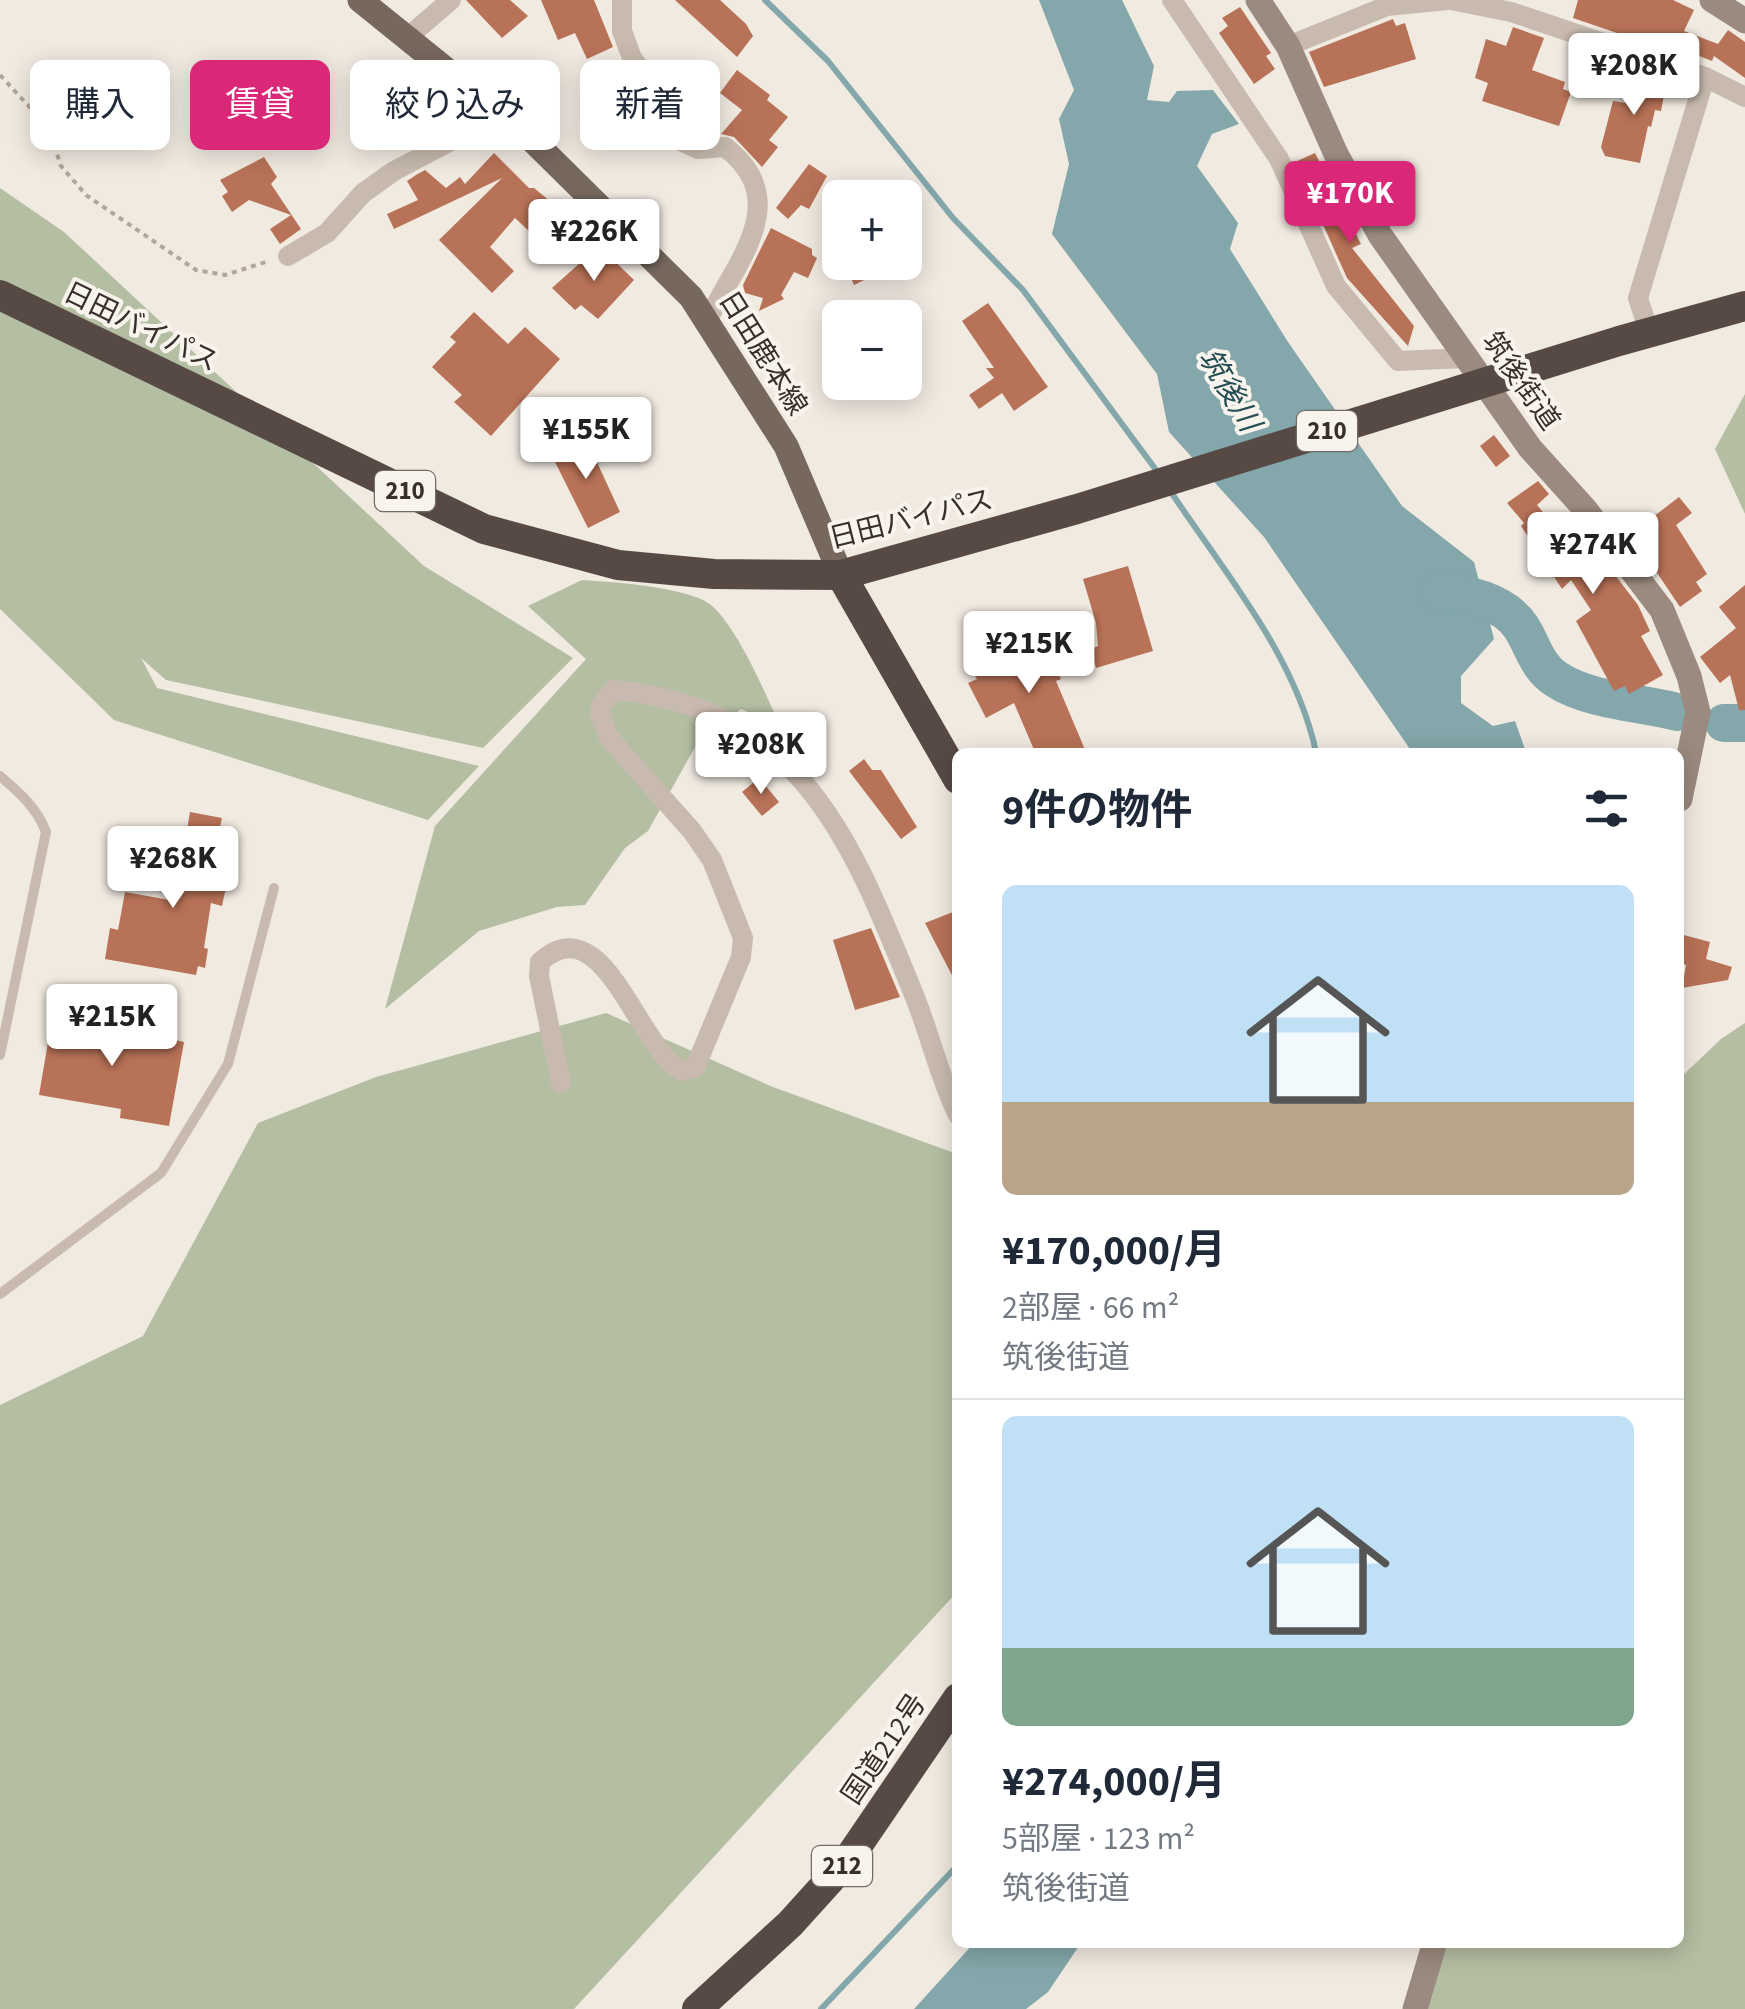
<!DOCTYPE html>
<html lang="ja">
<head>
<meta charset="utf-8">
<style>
	:root { --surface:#fff; --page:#f2f2f3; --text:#1f2937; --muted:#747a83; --line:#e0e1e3; --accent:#db2777 }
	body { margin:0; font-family:"Source Sans 3","Noto Sans JP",sans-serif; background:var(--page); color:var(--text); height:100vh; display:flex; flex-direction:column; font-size:38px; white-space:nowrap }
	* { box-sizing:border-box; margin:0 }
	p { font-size:32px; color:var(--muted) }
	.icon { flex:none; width:55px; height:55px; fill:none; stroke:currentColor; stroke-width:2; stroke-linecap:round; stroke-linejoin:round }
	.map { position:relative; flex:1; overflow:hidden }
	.panel { position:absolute; left:952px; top:748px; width:732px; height:1200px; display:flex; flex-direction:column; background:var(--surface); border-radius:15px; box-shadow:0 5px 25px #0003 }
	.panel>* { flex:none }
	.banner { position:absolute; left:30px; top:60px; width:772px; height:90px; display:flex; gap:20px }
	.tools { position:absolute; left:822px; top:180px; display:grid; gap:20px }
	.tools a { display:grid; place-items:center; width:100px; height:100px; border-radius:15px; background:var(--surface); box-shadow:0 5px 25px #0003; font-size:50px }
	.price { position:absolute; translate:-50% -85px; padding:0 22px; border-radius:10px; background:#fff; color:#222; font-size:32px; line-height:65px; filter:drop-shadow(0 2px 5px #0008) }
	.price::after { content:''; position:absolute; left:50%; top:60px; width:30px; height:22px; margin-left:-15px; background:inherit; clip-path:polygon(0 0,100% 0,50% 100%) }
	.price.on { background:var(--accent); color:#fff }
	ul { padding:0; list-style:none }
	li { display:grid; align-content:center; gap:20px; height:530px; padding:0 50px }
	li+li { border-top:2px solid var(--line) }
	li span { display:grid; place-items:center; height:310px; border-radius:15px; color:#555 }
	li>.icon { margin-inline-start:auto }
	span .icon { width:180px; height:180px; fill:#fffc; stroke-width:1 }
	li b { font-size:42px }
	h2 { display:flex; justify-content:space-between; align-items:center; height:120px; padding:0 50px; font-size:42px }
	.chip { padding:0 35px; border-radius:15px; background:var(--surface); box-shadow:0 5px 25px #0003; font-size:35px; line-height:90px }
	.chip.on { background:var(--accent); color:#fff }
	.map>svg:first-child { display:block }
</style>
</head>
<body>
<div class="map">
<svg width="1745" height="2009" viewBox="0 0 1745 2009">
	<rect width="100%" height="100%" fill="#f1eae1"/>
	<!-- green -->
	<g fill="#b4bea2">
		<path d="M0,188L64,232L424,566L573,658L483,748L166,680L141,658L157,688L479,766L428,820L114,720L0,609Z"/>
		<path d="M1745,394V514L1715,449Z"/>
		<path d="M582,580C612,582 689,587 711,605C737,627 766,694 780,726L741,709L699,740L648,831L625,848L585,905L557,907L479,931L385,1009L435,826L586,659L528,606Z"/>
		<path d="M606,1013L773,1087L957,1154V1592L574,2009H0V1405L143,1336L258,1123L376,1077Z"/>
		<path d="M1745,1023V2009H1426L1443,1943L1680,1942V1078L1721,1039Z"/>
	</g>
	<!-- water -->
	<g fill="#83a7aa">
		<path d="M1039,0H1122L1154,66L1147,100L1169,102L1177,91L1213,90L1239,124L1212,134L1197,166L1238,223L1230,249L1288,342L1402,506L1474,562L1494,639L1461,676V703L1493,726L1515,721L1526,752H1412L1264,537L1169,432L1157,374L1052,234L1069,164L1059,119L1074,90Z"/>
		<path d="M974,1943V1942L1081,1943L1048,1992L1026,2009H914Z"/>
	</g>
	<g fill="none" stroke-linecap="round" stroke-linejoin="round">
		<!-- stream -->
		<g stroke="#83a7aa" stroke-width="6">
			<path d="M765,0L828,61L953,218L1023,290L1159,474"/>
			<path d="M1169,489C1223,571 1295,654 1316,752"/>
			<path d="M821,2009L958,1865"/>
		</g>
		<!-- river -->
		<g stroke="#83a7aa" stroke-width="38">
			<path d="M1437,591C1465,593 1504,601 1521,627C1533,645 1536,666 1556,679C1589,701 1639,702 1677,712"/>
			<path d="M1724,723H1745"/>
		</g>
	</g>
	<!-- building -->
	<g fill="#b87257">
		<path d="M466,0H510L528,16L502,38Z"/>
		<path d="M541,0H594L613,47L587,59L575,33L558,40Z"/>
		<path d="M675,0H720L746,24L753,36L737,57Z"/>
		<path d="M1578,0H1673L1694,10L1684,31L1718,44L1728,30L1745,42V78L1714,56L1712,61L1674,46L1673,52L1573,18Z"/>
		<path d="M1240,7L1271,53L1266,56L1275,69L1254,84L1219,33L1228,26L1222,18Z"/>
		<path d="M1393,19L1396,26L1405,23L1416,59L1324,87L1309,52Z"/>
		<path d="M1513,27L1544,38L1532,70L1565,82L1563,89L1571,92L1559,126L1482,101L1488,83L1475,78L1486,39L1506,46Z"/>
		<path d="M1637,69L1667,79L1661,111L1655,110L1651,127L1648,126L1640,163L1605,156L1601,147L1613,101L1627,103Z"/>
		<path d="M737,70L770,95L767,100L788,117L769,140L778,147L762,167L734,137L721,134L742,110L720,93Z"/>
		<path d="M494,153L529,188H534L562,211L544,233L536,226L530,232L515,218L490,247L514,271L492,293L439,240L502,178L394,229L387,214L418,200L407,181L416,175L425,170L446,188L460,177L465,184Z"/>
		<path d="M1315,153L1361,244L1352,248L1414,326L1408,346L1347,278L1295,162Z"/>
		<path d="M264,157L277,177L271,184L301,229L280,244L270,229L291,215L249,200L232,212L222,196L228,192L220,180Z"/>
		<path d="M809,164L827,176L809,209L801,205L788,219L776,208Z"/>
		<path d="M771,228L812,249V255L817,258L808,278L794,272L781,295L784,299L759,311L763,298L745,293L743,285Z"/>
		<path d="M599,246L634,280L598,319L581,305L575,310L552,288Z"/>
		<path d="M844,262H901L854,285Z"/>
		<path d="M988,303L1048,387L1014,411L1002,393L979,409L969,395L994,378L986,368H994L962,321Z"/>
		<path d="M474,312L508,344L525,327L560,359L491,436L454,402L462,395L432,367L456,342L450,337Z"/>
		<path d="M582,430L620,512L588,528L554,460Z"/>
		<path d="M1494,435L1510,456L1496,467L1480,446Z"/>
		<path d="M1538,481L1549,494L1537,505L1558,530L1563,527L1573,542L1581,537L1588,547L1591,544L1638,605L1650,631L1641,636L1663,675L1629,694L1625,686L1614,691L1576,621L1591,610L1571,580L1562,589L1521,526L1524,523L1507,503Z"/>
		<path d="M1679,497L1692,513L1676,525L1707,574L1696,582L1702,591L1680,607L1641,549L1638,551L1627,537Z"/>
		<path d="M1128,566L1153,651L1096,668L1091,649L1098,646L1096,623L1083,579Z"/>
		<path d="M1745,585V710H1739L1730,675L1720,683L1700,657L1736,628L1719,607Z"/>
		<path d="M1039,636L1061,679L1056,681L1086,752H1035L1014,703L986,718L968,683L977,679L972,671Z"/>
		<path d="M864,759L872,770H881L917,827L901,839L849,771Z"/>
		<path d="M759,778L779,802L762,816L742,792Z"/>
		<path d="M190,812L222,818L208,883L226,887L222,906L211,903L204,948L208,949L205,968L198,966L196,975L105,959L110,928L118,930L125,892L175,901Z"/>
		<path d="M958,910V987L925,923Z"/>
		<path d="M871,928L900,997L855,1010L833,940Z"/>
		<path d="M1680,934L1710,942L1706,959L1732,967L1728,980L1682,988L1686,965L1680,963Z"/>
		<path d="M53,1013L184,1042L169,1126L120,1118L121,1109L39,1095Z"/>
	</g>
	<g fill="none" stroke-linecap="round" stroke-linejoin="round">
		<!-- path -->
		<path stroke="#b3a598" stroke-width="4" stroke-dasharray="5 5" stroke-linecap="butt" d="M0,75L48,127L61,166L86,195L196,270L225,275L269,261"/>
		<!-- lane -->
		<g stroke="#c8baae" stroke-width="10">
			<path d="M0,776C20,793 37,808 46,832L0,1055"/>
			<path d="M0,1294L161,1173L228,1064L274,888"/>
		</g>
		<!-- street -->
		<g stroke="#c8baae" stroke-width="20">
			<path d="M622,0V31L632,58L655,89V117L663,133L698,149L725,147C794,200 737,261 707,321"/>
			<path d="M1172,0L1279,159L1336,286L1398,361L1467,358"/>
			<path d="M1451,0L1511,12L1705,77L1745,97"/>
			<path d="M408,37L451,0"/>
			<path d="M1288,46L1387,6L1448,0"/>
			<path d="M288,256L327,233L363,193L394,171L502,114"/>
			<path d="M1649,332L1638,298L1705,77"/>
			<path d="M561,1083L539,976L540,962C604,904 637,1048 682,1071L695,1068L741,957L743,938L712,860L692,831L609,738L600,715L601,705L613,690C804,707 853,845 916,1000C931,1038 940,1079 958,1115"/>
		</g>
		<!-- secondary -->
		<g stroke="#9b8a7f" stroke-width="25">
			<path d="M1258,0L1288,46L1336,154L1380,235L1530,448L1585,509L1662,610L1689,676L1698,712L1680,799"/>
			<path d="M1712,0L1745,21"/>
			<path d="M1415,2009L1435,1942"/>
		</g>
		<!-- primary -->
		<path stroke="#77685e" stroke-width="25" d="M360,0L526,134L691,297L786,446L841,575"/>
		<!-- highway -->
		<g stroke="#574a44" stroke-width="30">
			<path d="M0,295L484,529L618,565L714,574L841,575L1077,509L1619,341L1745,306"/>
			<path d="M841,575L958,779"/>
			<path d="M697,2009L790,1924L847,1861L958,1698"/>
		</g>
	</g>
	<g text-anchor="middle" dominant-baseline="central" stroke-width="8" stroke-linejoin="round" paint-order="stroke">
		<!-- shield labels -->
		<g fill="#f8f4ed" stroke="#716a65" stroke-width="2.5">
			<rect x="1297" y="411" width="60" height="40" rx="8"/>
			<rect x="375" y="471" width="60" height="40" rx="8"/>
			<rect x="812" y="1846" width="60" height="40" rx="8"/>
		</g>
		<g font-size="25" font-weight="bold" fill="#372f2b">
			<text x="1327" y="431">210</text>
			<text x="405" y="491">210</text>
			<text x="842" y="1866">212</text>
		</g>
		<!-- street labels -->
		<g font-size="28" fill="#372f2b" stroke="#f8f4ed">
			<text transform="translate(141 327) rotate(26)">日田バイパス</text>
			<text transform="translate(763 353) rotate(58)">日田鹿本線</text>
			<text transform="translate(1521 381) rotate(55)">筑後街道</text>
			<text transform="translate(911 519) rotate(-14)">日田バイパス</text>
			<text transform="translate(884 1749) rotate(-56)">国道212号</text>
		</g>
		<!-- water labels -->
		<g font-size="30" font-style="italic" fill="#254f54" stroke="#f8f4ed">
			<text transform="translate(1229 390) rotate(59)">筑後川</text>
		</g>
	</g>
</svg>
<div class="tools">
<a>+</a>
<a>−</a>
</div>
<b class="price" style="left:1634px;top:118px">¥208K</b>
<b class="price on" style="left:1350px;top:246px">¥170K</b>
<b class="price" style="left:594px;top:284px">¥226K</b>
<b class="price" style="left:586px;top:482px">¥155K</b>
<b class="price" style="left:1593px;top:597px">¥274K</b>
<b class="price" style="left:1029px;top:696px">¥215K</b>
<b class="price" style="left:761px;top:797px">¥208K</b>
<b class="price" style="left:173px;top:911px">¥268K</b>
<b class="price" style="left:112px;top:1069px">¥215K</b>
<div class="banner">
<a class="chip">購入</a>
<a class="chip on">賃貸</a>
<a class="chip">絞り込み</a>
<a class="chip">新着</a>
</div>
<section class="panel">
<h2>9件の物件<svg class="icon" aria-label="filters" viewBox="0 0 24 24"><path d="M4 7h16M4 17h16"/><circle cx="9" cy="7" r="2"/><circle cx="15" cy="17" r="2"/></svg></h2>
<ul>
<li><span style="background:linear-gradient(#bfe0f5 70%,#b9a48a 0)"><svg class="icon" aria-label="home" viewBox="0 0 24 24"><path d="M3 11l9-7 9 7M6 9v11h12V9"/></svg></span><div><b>¥170,000/月</b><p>2部屋 · 66 m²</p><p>筑後街道</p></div></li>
<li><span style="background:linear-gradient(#bfe0f5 75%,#7fa58c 0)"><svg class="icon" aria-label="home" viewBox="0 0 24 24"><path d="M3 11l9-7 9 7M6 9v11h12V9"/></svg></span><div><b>¥274,000/月</b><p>5部屋 · 123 m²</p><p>筑後街道</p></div></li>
</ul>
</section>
</div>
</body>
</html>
